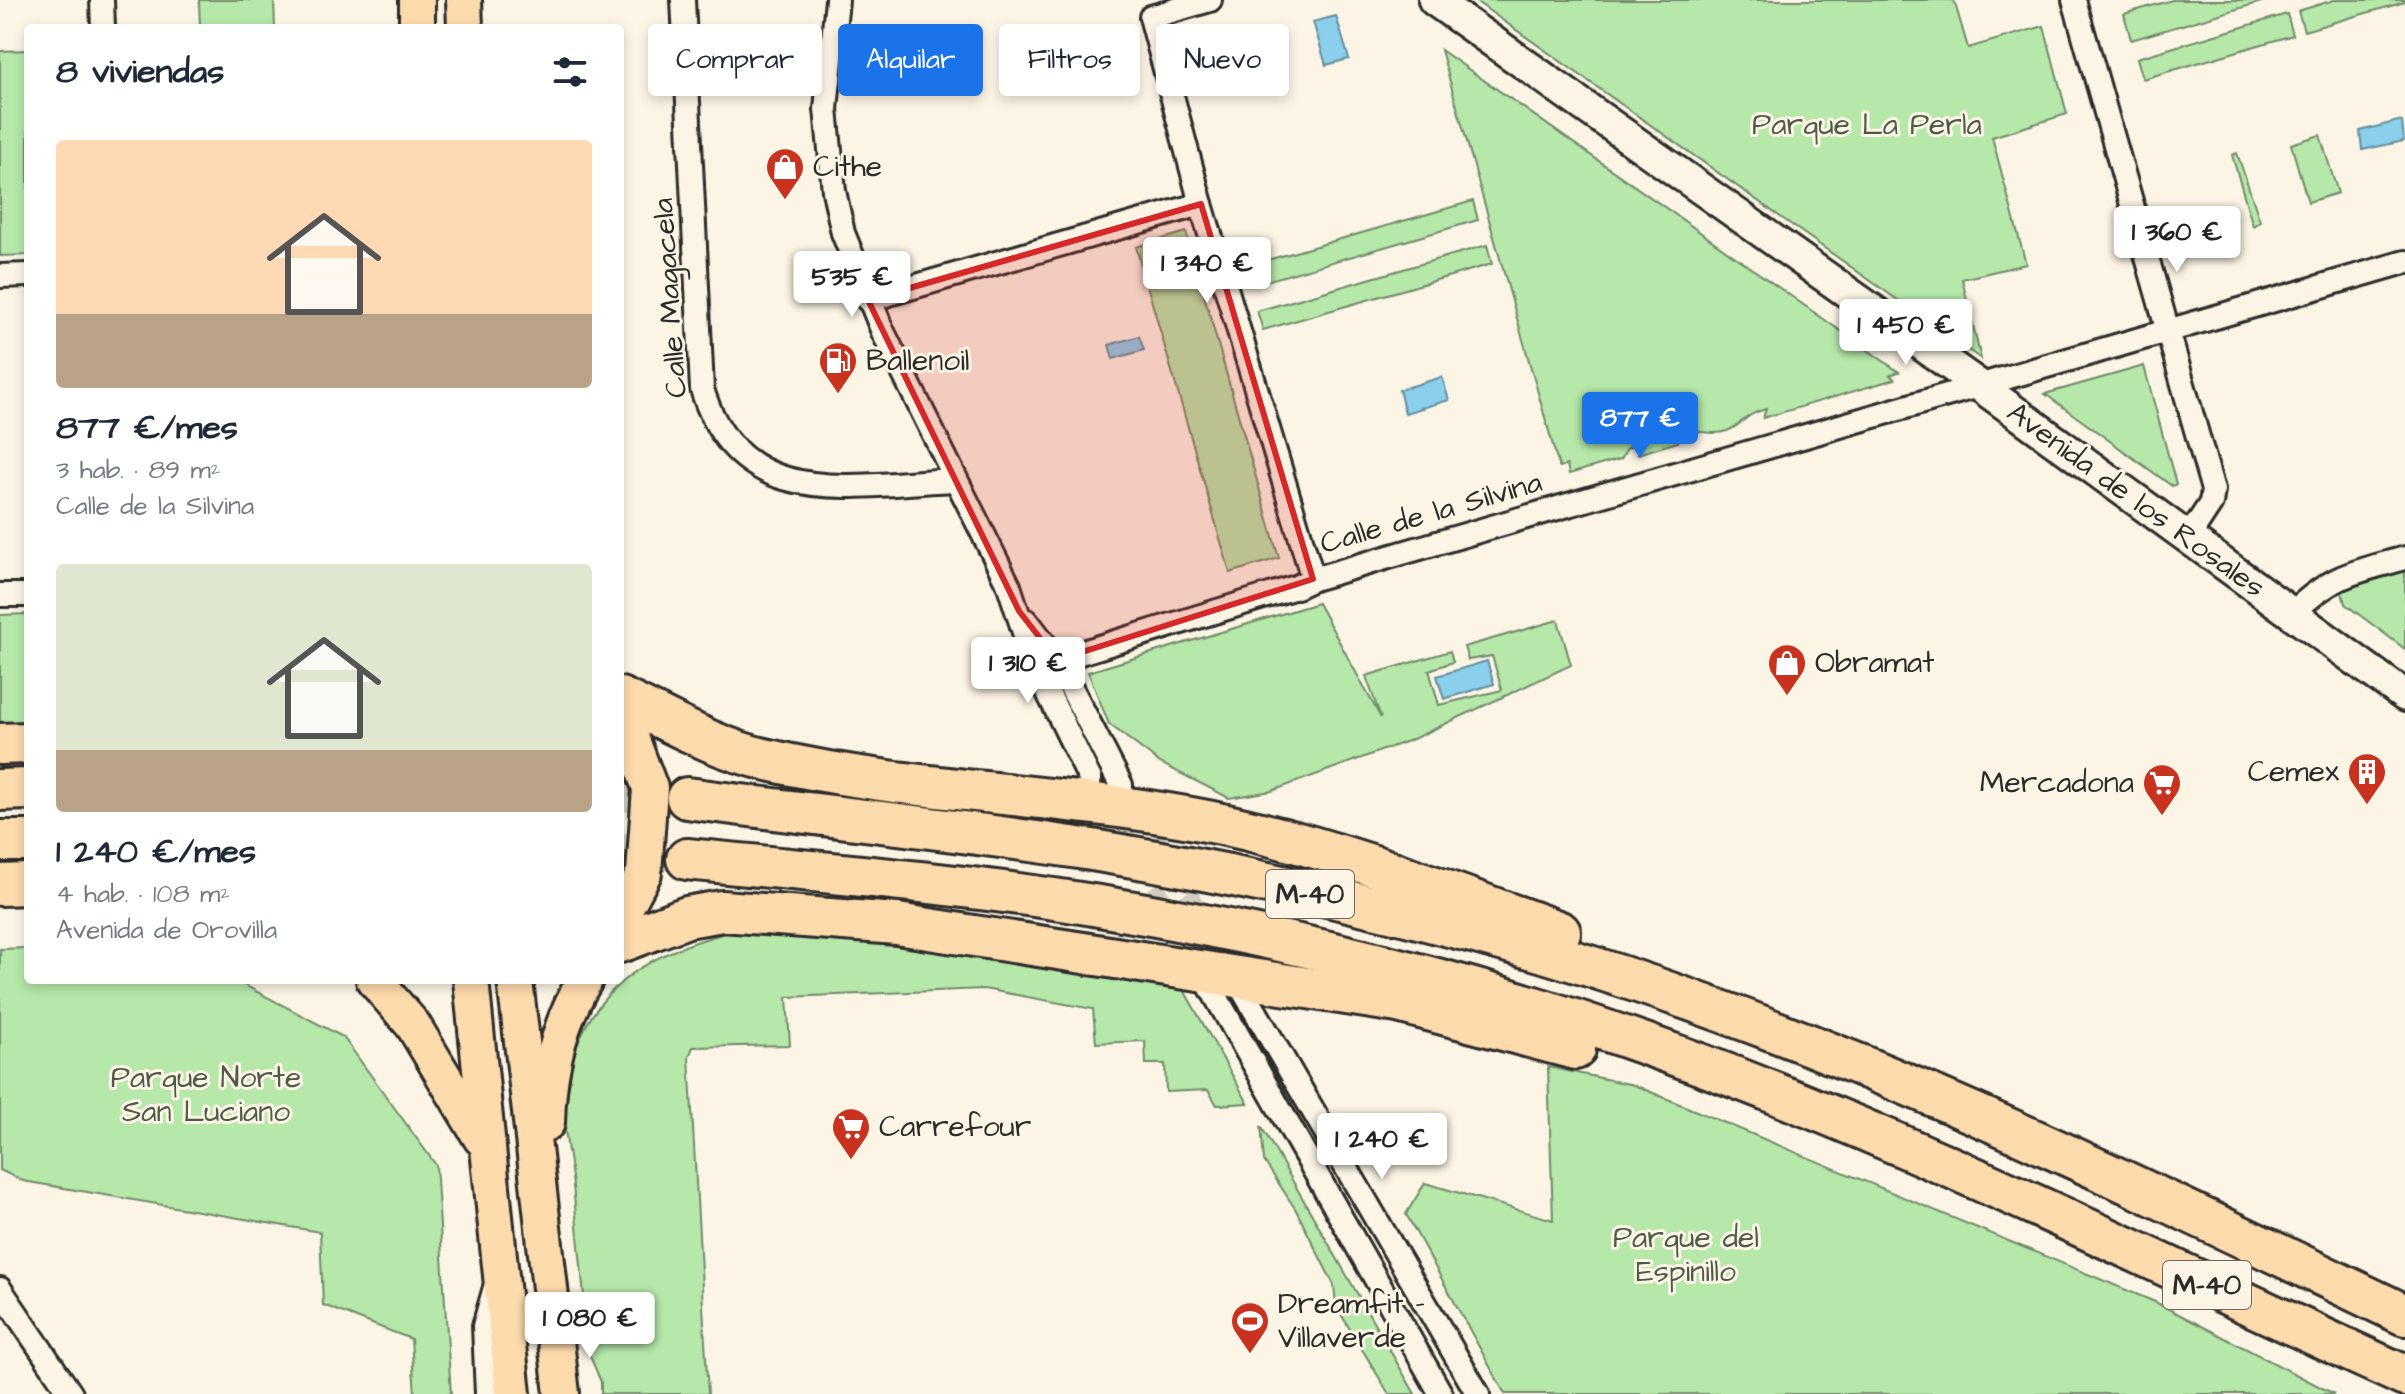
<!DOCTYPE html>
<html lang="es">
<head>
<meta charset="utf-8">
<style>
	:root { --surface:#fff; --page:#f2f2f3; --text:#1f2937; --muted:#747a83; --accent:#1a73e8 }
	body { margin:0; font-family:"Architects Daughter",sans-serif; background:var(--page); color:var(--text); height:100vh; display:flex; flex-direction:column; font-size:30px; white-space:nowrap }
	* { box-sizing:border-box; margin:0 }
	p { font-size:26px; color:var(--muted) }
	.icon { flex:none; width:44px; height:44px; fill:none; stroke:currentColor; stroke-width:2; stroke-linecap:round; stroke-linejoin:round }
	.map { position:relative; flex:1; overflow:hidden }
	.sheet { position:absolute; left:24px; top:24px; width:600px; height:960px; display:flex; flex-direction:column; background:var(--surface); border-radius:8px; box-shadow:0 4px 12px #0003 }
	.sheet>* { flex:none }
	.hud { position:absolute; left:648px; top:24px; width:760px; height:72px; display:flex; gap:16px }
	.price { position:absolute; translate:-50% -68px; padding:0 18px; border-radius:8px; background:#fff; color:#222; font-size:26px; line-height:52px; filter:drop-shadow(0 2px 4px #0008) }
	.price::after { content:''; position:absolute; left:50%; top:48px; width:24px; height:18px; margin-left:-12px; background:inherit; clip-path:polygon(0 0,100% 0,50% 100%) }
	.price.current { background:var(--accent); color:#fff }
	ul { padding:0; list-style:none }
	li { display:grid; align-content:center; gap:16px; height:424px; padding:0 32px }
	li span { display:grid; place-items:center; height:248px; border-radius:8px; color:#555 }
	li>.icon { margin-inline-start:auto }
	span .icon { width:144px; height:144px; fill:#fffc; stroke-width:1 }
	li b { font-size:34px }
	h2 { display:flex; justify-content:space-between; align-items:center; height:96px; padding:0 32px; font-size:34px }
	.pill { padding:0 28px; border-radius:8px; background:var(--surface); box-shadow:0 4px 12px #0003; font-size:28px; line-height:72px }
	.pill.current { background:var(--accent); color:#fff }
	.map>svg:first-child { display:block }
</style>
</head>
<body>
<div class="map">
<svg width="2405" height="1394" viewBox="0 0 2405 1394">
	<rect width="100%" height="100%" fill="#fcf5e5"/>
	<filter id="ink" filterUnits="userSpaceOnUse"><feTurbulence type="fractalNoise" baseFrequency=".0125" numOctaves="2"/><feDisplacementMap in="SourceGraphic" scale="16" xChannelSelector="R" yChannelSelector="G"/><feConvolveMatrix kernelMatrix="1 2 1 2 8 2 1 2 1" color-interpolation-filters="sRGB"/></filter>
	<g filter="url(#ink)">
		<!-- green -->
		<g fill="#b5e8a9" stroke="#708a6a" stroke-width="2">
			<path d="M199,0H274L275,28H200Z"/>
			<path d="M1474,0H1954L1968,48L2044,26L2067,114L1992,137L2026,264L1962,279L1981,359Z"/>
			<path d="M2172,0H2268L2131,40L2124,14Z"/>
			<path d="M2334,0H2405V2L2304,31L2298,11Z"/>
			<path d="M2287,14L2293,35L2143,79L2137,58Z"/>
			<path d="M28,50V255L0,256V51Z"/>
			<path d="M1441,50L1899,372L1890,375L1895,379L1763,418L1766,409C1743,415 1744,424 1727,431C1711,437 1698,428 1682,433L1678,442L1638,454L1642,444L1627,448L1621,459L1569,474L1567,465L1559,467Z"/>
			<path d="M2320,135L2338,193L2308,202L2291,144Z"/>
			<path d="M2237,153L2260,221L2253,226L2232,155Z"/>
			<path d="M1473,201L1478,220L1249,286L1243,267Z"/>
			<path d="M1186,232L1279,558L1230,573L1136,247Z"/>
			<path d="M1487,245L1492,264L1263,330L1257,311Z"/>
			<path d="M2144,366L2176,484L2172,486L2045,394Z"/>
			<path d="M2405,568V649L2345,604L2341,588Z"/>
			<path d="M1318,603L1381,718L1366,676L1450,651L1453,662L1429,670L1439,705L1502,690L1492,656L1468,660L1464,647L1558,620L1571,665L1413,739L1272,791L1229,798L1160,763L1109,724L1088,672Z"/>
			<path d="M28,614V727L0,728V615Z"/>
			<path d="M735,931L938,946L1176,976L1248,1103L1217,1105L1208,1090L1166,1092L1165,1064H1146L1145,1041L1096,1043L1093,1009L984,989L787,997L790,1045L693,1047L689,1057L708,1394H601V1382L590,1356C584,1299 579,1242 573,1186C570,1157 561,1123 565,1095C577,995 643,952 735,931Z"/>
			<path d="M28,948V980H235L343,1037L436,1165L451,1394H415L411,1339L323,1305L320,1232L23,1181L0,1170V949Z"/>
			<path d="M1548,1067L1634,1085L2155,1302L2334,1394H1505L1406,1214L1425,1183L1553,1220Z"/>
			<path d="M1261,1126L1415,1394H1389L1336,1306L1334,1285L1296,1210L1264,1161Z"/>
		</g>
		<!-- water -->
		<g fill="#8acfeb" stroke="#648d9e" stroke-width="2">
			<path d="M1336,16L1349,59L1326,65L1313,22Z"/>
			<path d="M2398,121L2402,122L2404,141L2362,150L2360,131Z"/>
			<path d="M1139,336L1144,350L1113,359L1109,345Z"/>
			<path d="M1442,377L1449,400L1405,413L1399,390Z"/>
			<path d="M1487,661L1494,684L1444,699L1437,676Z"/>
		</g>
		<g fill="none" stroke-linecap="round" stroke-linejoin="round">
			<!-- street-tunnel -->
			<g stroke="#d2cdc0" stroke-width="22" stroke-dasharray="22 11" stroke-linecap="butt">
				<path d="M1103,801L1204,976"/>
				<path d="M1135,808L1238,981"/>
			</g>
			<!-- highway-tunnel -->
			<g stroke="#d2cdc0" stroke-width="40" stroke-dasharray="40 20" stroke-linecap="butt">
				<path d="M620,791L687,798"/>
				<path d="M620,853L687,859"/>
			</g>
			<!-- street casing -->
			<g stroke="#2b2b2b" stroke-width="28">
				<g id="street">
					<path d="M102,0L103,28"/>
					<path d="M683,0L702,389C740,514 854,484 955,480"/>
					<path d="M837,0L826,109L834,191L843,233L883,332L1009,586L1035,666L1090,779"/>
					<path d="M1210,0L1151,17L1201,204L1313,579"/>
					<path d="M2074,0L2213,490L2211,503L2188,538"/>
					<path d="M0,276L28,275"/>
					<path d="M868,300L1201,204"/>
					<path d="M0,595H28"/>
					<path d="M2291,614C2333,574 2352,573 2405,558"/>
					<path d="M1027,621L1057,660L1121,785"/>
					<path d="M1057,660L1296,587L1313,579L2405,262"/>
					<path d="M1211,988L1441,1394"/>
					<path d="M1244,992L1478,1394"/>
					<path d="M0,1289L71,1394"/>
					<path d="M487,1394L484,1326L496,1284"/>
				</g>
			</g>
			<!-- secondary casing -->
			<g stroke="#2b2b2b" stroke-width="36">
				<path id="secondary" d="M1434,0L1980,386L2405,696"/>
			</g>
			<!-- primary casing -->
			<g stroke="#2b2b2b" stroke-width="40">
				<g id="primary">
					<path d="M417,0V28"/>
					<path d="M464,0L465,28"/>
					<path d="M620,722L630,735L650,788L644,873L620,918"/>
					<path d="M374,980L413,1025L481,1138"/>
					<path d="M471,980L513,1394"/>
					<path d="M515,980L562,1394"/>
					<path d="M547,1123C548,1072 558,1024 585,980"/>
				</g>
			</g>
			<!-- highway casing -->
			<g stroke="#2b2b2b" stroke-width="46">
				<g id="highway">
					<path d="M620,698C668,720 712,747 764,759C922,796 1086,792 1244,829C1352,854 1456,895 1560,932"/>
					<path d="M0,744L28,743"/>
					<path d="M0,790L28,789"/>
					<path d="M687,798C821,816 958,829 1092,850C1244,875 1396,909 1544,952C1842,1041 2125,1181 2405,1315"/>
					<path d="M0,841H28"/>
					<path d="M687,859C829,873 971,884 1111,908C1216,926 1320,948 1422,975C1765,1064 2084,1231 2405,1376"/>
					<path d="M0,885L28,884"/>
					<path d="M620,942L687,917L722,911L897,924L1398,1002L1575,1049"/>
				</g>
			</g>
			<!-- street -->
			<use href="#street" stroke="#fcf5e5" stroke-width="22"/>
			<!-- secondary -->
			<use href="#secondary" stroke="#fcf5e5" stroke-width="30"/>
			<!-- primary -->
			<use href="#primary" stroke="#fedbac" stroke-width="34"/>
			<!-- highway -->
			<use href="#highway" stroke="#fedbac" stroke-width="40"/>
		</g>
	</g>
	<!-- marked area -->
	<path fill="#d62828" fill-opacity="0.2" stroke="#d62828" stroke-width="6" stroke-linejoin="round" d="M1201,204L1313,579L1057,660L1019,611L868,300Z"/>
	<!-- icons -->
	<defs>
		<g id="shop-pin" transform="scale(2)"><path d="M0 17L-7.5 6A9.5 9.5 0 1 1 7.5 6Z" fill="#c8321e" stroke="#fcf5e5"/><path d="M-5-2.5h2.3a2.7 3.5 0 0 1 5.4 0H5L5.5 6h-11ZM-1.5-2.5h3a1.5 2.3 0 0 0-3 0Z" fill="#fff"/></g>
		<g id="fuel-pin" transform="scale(2)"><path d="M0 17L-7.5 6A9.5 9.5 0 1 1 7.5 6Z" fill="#c8321e" stroke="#fcf5e5"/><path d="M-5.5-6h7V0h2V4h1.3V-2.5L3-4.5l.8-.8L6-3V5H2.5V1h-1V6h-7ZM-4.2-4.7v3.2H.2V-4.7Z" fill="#fff"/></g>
		<g id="building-pin" transform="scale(2)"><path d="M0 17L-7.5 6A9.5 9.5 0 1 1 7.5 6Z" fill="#c8321e" stroke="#fcf5e5"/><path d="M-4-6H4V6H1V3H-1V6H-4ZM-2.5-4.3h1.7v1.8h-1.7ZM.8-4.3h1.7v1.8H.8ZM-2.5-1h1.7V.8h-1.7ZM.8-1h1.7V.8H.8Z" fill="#fff"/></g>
		<g id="supermarket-pin" transform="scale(2)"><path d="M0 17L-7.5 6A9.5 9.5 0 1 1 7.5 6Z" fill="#c8321e" stroke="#fcf5e5"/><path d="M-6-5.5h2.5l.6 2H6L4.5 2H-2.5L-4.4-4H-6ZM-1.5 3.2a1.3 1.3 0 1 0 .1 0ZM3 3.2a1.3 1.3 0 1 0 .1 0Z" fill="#fff"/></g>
		<g id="stadium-pin" transform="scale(2)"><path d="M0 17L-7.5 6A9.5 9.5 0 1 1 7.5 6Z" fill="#c8321e" stroke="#fcf5e5"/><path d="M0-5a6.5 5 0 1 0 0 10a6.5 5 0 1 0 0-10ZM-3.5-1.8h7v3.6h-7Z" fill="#fff"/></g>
	</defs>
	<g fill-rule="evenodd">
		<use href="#shop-pin" x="785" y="167"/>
		<use href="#fuel-pin" x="838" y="361"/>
		<use href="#shop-pin" x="1787" y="663"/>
		<use href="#building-pin" x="2367" y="772"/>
		<use href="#supermarket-pin" x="2162" y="783"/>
		<use href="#supermarket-pin" x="851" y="1127"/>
		<use href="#stadium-pin" x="1250" y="1321"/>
	</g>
	<g text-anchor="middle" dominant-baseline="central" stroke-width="6" stroke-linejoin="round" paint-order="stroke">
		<!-- shield labels -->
		<g fill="#fcf5e5" stroke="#6a6863" stroke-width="2">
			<rect x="1266" y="870" width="88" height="48" rx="6"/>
			<rect x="2163" y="1261" width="88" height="48" rx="6"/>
		</g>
		<g font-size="28" font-weight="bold" fill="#2b2b2b">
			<text x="1310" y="894">M-40</text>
			<text x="2207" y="1285">M-40</text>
		</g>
		<!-- park labels -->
		<g font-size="30" fill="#4e5a4a" stroke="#fcf5e5">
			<text x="1867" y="125">Parque La Perla</text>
			<text x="206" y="1078">Parque Norte<tspan x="206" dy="34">San Luciano</tspan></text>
			<text x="1686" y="1238">Parque del<tspan x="1686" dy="34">Espinillo</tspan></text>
		</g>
		<!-- poi labels -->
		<g font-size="30" fill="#2b2b2b" stroke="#fcf5e5" text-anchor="start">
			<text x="813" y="167">Cithe</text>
			<text x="866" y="361">Ballenoil</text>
			<text x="1815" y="663">Obramat</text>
			<text x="2339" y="772" text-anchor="end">Cemex</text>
			<text x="2134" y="783" text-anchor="end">Mercadona</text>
			<text x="879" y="1127">Carrefour</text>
			<text x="1278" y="1304">Dreamfit -<tspan x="1278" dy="34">Villaverde</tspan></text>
		</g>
		<!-- street labels -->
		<g font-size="30" fill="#2b2b2b" stroke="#fcf5e5">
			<text transform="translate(670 298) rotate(-94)">Calle Magacela</text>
			<text transform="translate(2136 500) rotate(36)">Avenida de los Rosales</text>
			<text transform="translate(1431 513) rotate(-16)">Calle de la Silvina</text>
		</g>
	</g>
</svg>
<b class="price" style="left:2177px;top:274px">1 360 €</b>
<b class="price" style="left:1207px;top:305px">1 340 €</b>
<b class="price" style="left:852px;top:319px">535 €</b>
<b class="price" style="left:1906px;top:367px">1 450 €</b>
<b class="price current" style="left:1640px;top:460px">877 €</b>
<b class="price" style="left:1028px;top:705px">1 310 €</b>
<b class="price" style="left:1382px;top:1181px">1 240 €</b>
<b class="price" style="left:590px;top:1360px">1 080 €</b>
<div class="hud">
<a class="pill">Comprar</a>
<a class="pill current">Alquilar</a>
<a class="pill">Filtros</a>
<a class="pill">Nuevo</a>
</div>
<section class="sheet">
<h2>8 viviendas<svg class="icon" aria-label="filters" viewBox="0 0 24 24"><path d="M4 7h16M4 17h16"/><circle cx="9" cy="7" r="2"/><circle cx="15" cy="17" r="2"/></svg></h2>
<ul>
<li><span style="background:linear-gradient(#ffd9b3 70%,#b9a48a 0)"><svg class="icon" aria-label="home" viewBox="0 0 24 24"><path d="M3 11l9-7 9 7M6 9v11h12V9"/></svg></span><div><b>877 €/mes</b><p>3 hab. · 89 m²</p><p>Calle de la Silvina</p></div></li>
<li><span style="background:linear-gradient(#dfe7d0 75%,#b9a48a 0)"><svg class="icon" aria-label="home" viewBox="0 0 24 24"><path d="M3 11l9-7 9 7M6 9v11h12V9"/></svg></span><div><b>1 240 €/mes</b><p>4 hab. · 108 m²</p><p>Avenida de Orovilla</p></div></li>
</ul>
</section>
</div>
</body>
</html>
